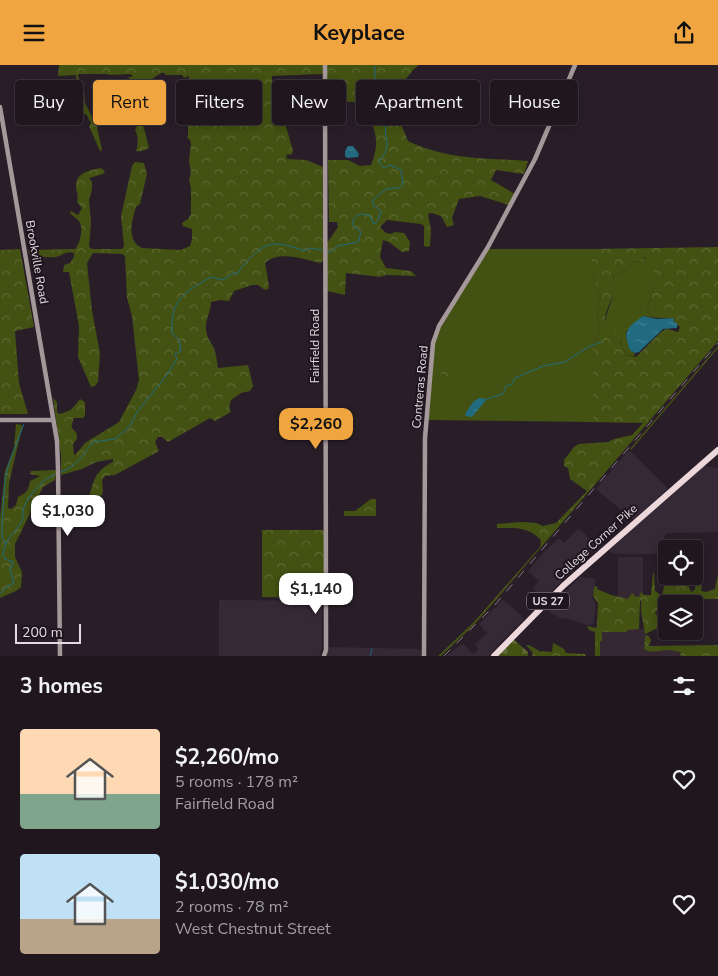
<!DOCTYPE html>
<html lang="en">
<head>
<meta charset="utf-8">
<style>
	:root { --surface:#1f161e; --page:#2c232b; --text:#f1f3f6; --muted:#a19fa4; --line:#3c353c; --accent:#f1a540 }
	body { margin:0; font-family:"Nunito Sans",sans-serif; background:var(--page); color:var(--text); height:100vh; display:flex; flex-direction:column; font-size:19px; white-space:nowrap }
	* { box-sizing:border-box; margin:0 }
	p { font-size:16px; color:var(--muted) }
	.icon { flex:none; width:28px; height:28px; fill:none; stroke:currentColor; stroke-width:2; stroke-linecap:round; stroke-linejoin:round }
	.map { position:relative; height:591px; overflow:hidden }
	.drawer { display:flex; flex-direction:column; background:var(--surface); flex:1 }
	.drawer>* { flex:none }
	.top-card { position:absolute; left:15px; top:15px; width:689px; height:45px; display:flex; gap:10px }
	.controls { position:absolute; left:658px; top:475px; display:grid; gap:10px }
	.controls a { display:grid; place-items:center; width:45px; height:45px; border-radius:5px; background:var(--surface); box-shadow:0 2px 8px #0003,0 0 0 1px var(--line); font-size:25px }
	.scale { position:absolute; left:15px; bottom:12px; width:66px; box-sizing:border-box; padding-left:5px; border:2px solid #e2dae1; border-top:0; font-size:14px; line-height:18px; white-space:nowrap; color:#e2dae1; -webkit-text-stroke:4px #1f151e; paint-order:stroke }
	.price { position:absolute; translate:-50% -42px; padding:0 11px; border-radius:10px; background:#fff; color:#222; font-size:16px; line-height:32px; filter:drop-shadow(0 1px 2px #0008) }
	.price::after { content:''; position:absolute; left:50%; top:30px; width:15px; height:11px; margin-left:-8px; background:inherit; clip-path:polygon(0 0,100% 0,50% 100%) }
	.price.active { background:var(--accent); color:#111 }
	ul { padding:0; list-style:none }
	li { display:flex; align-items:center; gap:15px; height:125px; padding:0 20px }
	li span { display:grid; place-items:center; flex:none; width:140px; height:100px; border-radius:5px; color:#555 }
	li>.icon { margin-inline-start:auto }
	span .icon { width:60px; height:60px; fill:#fffc; stroke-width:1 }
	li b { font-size:21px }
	h2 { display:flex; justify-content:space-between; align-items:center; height:60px; padding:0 20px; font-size:21px }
	.chip { padding:0 18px; border-radius:5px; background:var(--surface); box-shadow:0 2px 8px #0003,0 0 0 1px var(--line); font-size:18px; line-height:45px }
	.chip.active { background:var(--accent); color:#111 }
	header { display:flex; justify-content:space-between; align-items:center; height:65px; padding:0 20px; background:var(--accent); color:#111; font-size:22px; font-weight:700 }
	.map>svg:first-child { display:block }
</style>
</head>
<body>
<header><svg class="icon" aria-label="menu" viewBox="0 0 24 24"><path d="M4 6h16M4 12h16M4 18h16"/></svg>Keyplace<svg class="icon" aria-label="share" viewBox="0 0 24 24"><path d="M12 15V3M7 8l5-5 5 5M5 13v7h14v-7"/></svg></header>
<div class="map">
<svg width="718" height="591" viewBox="0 0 718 591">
	<defs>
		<pattern id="forest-crowns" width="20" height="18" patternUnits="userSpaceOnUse" patternTransform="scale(1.25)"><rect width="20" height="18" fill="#435112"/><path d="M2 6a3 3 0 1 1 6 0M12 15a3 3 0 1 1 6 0" fill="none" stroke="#5e6934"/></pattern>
		<pattern id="cemetery-stones" width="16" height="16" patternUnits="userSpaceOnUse" patternTransform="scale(1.25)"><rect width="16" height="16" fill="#435112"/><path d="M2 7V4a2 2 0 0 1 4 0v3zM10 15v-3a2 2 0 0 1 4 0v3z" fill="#5e6934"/></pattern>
		<pattern id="water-ripples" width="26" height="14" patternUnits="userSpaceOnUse" patternTransform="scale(1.25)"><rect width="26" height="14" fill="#206b80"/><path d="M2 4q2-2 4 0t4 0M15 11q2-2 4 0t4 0" fill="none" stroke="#408092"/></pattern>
	</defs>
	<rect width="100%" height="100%" fill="#291e28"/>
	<!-- commercial -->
	<g fill="#352936">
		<path d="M629,385L668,424L633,455L596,424Z"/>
		<path d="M704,401L718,403V467L668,468L664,471V489H619L610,487L609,485Z"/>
		<path d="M578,464L581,465L596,482L544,534L534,524L533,522L539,516L528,506L545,486L559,473L564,478Z"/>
		<path d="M580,512L596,514L592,532L596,539L594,558L592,559L588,560L564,553L562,554L549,547L558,534Z"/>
		<path d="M220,535L322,536V584L319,591H219V537Z"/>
		<path d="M502,535L507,537L524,554L498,580L491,573L498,581L489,591H446L463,578L473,589L477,586L478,584L475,579L486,569L488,570L479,559Z"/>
		<path d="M329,582L419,584L421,585L422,591H327Z"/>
	</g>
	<!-- education -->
	<g fill="#362833">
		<rect x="618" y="492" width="25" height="42"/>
		<path d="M597,564H647V584H686V591H597Z"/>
	</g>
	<!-- grass -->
	<g fill="#435112">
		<path d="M487,184H592V209L601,231L597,246L600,265L593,280V357L427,355L434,281L437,269Z"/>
		<path d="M645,188H651L654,197V221L647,247L659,251L657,253L643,251L626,267C626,274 629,284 635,289L634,291L626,290L620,275L605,260C605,246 618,227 613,216L614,210L626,205L633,196L637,197L643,194L645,195Z"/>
		<path d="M296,348L297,350H302L303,348L306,349L304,351V357H306V362L304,363V370L306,371L305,372L302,371L305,360L303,351H302L301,360H299L298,356L296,358L298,367L296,363H294V357H296V351L295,350Z"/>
	</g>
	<!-- forest -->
	<g fill="url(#forest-crowns)" fill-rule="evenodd">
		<path d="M59,0H325L323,9L272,11V50L285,58L293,86L292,89L286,90L287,94L306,95L323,102L324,195L320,198C303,194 279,185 265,198L269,221L268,224L265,225L258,220H252L234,226L229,236L221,235L211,237C211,247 205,254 206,265C207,273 210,276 214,283C216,289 217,297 218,303L248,300L253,321L250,326L241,328L231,335L229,342L231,347L215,356L210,353L168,377L162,372H158L155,377L159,386L115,410L105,411L102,415L103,427L97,440L86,439C95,418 91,408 113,397V394L96,397L82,404L61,410V390L53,333L57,337V347L59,349C72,346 72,344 80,334L85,337V350L83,353H74C70,364 71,361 77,369V374L73,379L74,390L76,389L85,378L119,357L136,325L139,315L132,251L127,233L125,191L122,189L93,188L87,198L92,246L100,288L98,317L95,321L91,322L78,292L79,261L69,207H63L64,200L70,198L74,192V188C66,185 63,191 55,192C47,193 37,191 30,190L28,186L29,185L75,184C80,179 84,163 79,156C77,153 72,151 70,148L71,146L78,150L82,143L77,137C79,129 76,127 76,121C76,107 91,105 101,103L105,106L103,109L89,113L92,117V124L89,135L91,158L89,182L92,184H122L124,181L121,151L132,101L135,97L144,98L147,109L140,139L136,142C132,155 126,176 142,183L181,185L190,181L192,174V164L183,161L182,158L188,154L191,149V123L189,115L191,107L189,96L191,79L190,75L187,72L188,71V61L190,59L189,46L192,27L188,24L190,19L189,16V11L184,13L182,10H165V8H161L152,14L151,19L152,25L150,28V32L153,35L150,38V42L153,46L143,51L142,55L149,83C145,85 141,87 136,86C138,81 139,69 135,66L137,60L128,21V18L132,17L128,12H132V10L130,9L110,10L107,9H79L78,11L84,26L85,38L97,62L102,85L100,86L89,61L91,58L86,49L80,48L79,45C85,32 76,23 76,10L58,11Z"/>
		<path d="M326,0H419L414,4L400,21L396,47L408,76C448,95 485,93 528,96L524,109L496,105L491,115L515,129L509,140L480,131L459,134L452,153L454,160L447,162L441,151L432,148L428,149L431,165L430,181L427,182L424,181V161L421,159L387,155L380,162L386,168L391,169L395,167L404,168L410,177L409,186L402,187L389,177L383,175L380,192L386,203L411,206L416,211L386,210L380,212L346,208L345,230L327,226V178L338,162L337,157H329L328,95H348L360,101L371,100C381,75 375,64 364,41L356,37L327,36Z"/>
		<path d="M718,182V276L495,536L472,562L441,591H438L473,558L540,482L541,475C527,461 516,463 497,463V459L522,457L536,458L543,461L556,458L587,426L570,414L568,403L564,401V395L574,382L579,379L608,377L614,374L632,370L643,358L593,357V280L600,265L597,246L601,231L592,209V184ZM651,188L652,196L654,198V221L647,247L654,250L659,251L658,253H672L674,257L680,262L678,267L667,264L662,266L636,292L626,290L620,276V268L610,262H607C599,247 620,230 613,216L614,210L626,205L633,196L639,197L643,194L642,196H644L645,189Z"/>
		<path d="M20,184L34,262L15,266L19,318L28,349H0V185Z"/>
		<path d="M718,281V283L631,385L630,384Z"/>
		<path d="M450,295L455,316L444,319L438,299Z"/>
		<path d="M16,359L22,360V363L9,418L8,443L11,444L16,440L18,432L25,428L28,424L30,416L40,411L30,409L31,406L56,405L55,415L43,422L15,479V492L22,507L21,522L16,526L0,533V454L5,406L14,383Z"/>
		<path d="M371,434H376V451H344V446H355Z"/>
		<path d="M262,465H326V533L262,532Z"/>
		<path d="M665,491H666V511H687L688,520L691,527L695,525L697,501L699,502L700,509H703L701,526L706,527L715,524L718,509V534H703L699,535L697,534L694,540L690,537L666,539V548L664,542L661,540L655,548L662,558V561L645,569L641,546V536L640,535L639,564L628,565L626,567H600L602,568V576H600V591H595V567L589,565L587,561L596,563L597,560L598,538L593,531L594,522L597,521V524L611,530L628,534L632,528L636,532H639L641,527L644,530H651L653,508H654L655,526L662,531L666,511Z"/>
		<path d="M648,570L651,575L649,581L718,580V591H680L681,587C677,587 673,585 669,585C660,585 652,589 644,584L645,572Z"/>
		<path d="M553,578L564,584L566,588L585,589L586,591H532L533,588L526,580H529L541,587L542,586L552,587Z"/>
	</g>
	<!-- cemetery -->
	<path fill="url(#cemetery-stones)" d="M512,573L528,587V591H494Z"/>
	<!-- water -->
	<g fill="url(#water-ripples)">
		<path d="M348,81H353L359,89L358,92L347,93L345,91V86Z"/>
		<path d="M643,251L657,254L673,253L674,257L677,258V263L663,264L639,287L635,288C630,286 629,284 628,279C623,264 631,260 643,251Z"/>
		<path d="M479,333L487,334L472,352L466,351L465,349L473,337Z"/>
	</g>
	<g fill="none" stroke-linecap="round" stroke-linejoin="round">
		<!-- stream -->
		<g stroke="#206b80" stroke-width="1">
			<path d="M328,187H331L337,181L358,177L361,167L353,161V155C358,148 362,148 370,151L373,158L375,159L378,155L381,146L373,140V135L386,124L399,123L403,119L401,105L390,100L384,103L380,98L379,96C387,87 388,82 386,71C385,67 386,63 386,59C385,52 380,47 378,41C374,28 375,14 375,1"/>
			<path d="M487,334L503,329L506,321L512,319L515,313L543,301L565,297L588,282L601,277"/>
			<path d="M61,407C76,402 84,389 93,377L115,374L130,361L137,347L166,311L177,294L175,289L181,286L179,275L172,268C170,234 185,227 211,212L223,215L232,209L238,208C241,202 245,198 250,193C269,173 281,178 305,186L309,183L322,185"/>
			<path d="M6,479L2,473V460L5,414L9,398L24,359"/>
			<path d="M0,529L6,522L14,518L10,505L13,497L5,494L3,490C4,475 15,468 22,456C24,452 22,449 23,445C26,433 43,413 54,410"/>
			<path d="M370,591L372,584"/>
		</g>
		<!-- secondary -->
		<g stroke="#a5989a" stroke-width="4.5">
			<path d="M0,42L57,376L58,403L60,591"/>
			<path d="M0,355H53"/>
			<path d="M324,591L326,585V560C325,373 326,187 325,0"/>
			<path d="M424,591L425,373L433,278L439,261L488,182L535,94L575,0"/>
		</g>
		<!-- highway -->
		<path stroke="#ecd7da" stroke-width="6" d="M494,591L563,521L718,385"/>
		<!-- rail -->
		<path stroke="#867c85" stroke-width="1" stroke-dasharray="9 9" stroke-linecap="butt" d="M444,591L494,541L718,278"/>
	</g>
	<g text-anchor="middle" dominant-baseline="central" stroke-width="4" stroke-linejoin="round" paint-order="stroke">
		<!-- shield labels -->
		<rect fill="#1f151e" stroke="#a89fa6" stroke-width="1" x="527" y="527.5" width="42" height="17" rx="4"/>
		<g font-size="11" font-weight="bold" fill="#e2dae1">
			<text x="548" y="536">US 27</text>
		</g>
		<!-- street labels -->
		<g font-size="12" fill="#e2dae1" stroke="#1f151e">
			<text transform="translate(37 197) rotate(80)">Brookville Road</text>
			<text transform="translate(315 281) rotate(-90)">Fairfield Road</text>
			<text transform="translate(420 322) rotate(-85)">Contreras Road</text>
			<text transform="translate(596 477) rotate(-42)">College Corner Pike</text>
		</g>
	</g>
</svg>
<div class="controls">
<a><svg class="icon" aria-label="locate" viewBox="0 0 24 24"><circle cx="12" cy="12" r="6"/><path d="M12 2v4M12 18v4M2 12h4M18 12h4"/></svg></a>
<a><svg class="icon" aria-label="layers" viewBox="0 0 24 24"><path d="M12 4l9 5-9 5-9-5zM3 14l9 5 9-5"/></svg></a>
</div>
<div class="scale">200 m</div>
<b class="price active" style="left:316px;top:385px">$2,260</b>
<b class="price" style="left:68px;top:472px">$1,030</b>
<b class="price" style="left:316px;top:550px">$1,140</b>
<div class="top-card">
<a class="chip">Buy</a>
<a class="chip active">Rent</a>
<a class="chip">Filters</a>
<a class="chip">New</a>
<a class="chip">Apartment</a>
<a class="chip">House</a>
</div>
</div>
<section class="drawer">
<h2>3 homes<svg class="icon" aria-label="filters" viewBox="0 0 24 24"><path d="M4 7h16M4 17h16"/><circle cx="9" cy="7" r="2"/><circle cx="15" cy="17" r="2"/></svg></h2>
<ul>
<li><span style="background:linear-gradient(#ffd9b3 65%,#7fa58c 0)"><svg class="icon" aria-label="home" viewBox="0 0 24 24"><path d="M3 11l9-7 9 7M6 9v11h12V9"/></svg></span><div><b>$2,260/mo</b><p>5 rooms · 178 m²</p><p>Fairfield Road</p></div><svg class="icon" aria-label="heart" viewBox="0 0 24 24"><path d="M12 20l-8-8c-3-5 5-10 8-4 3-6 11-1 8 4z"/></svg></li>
<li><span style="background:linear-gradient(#bfe0f5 65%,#b9a48a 0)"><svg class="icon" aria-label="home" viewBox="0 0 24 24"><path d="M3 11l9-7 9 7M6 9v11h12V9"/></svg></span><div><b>$1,030/mo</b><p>2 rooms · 78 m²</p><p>West Chestnut Street</p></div><svg class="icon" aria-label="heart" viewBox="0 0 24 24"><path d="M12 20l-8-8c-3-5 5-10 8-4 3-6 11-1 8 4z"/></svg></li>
</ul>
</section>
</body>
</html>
